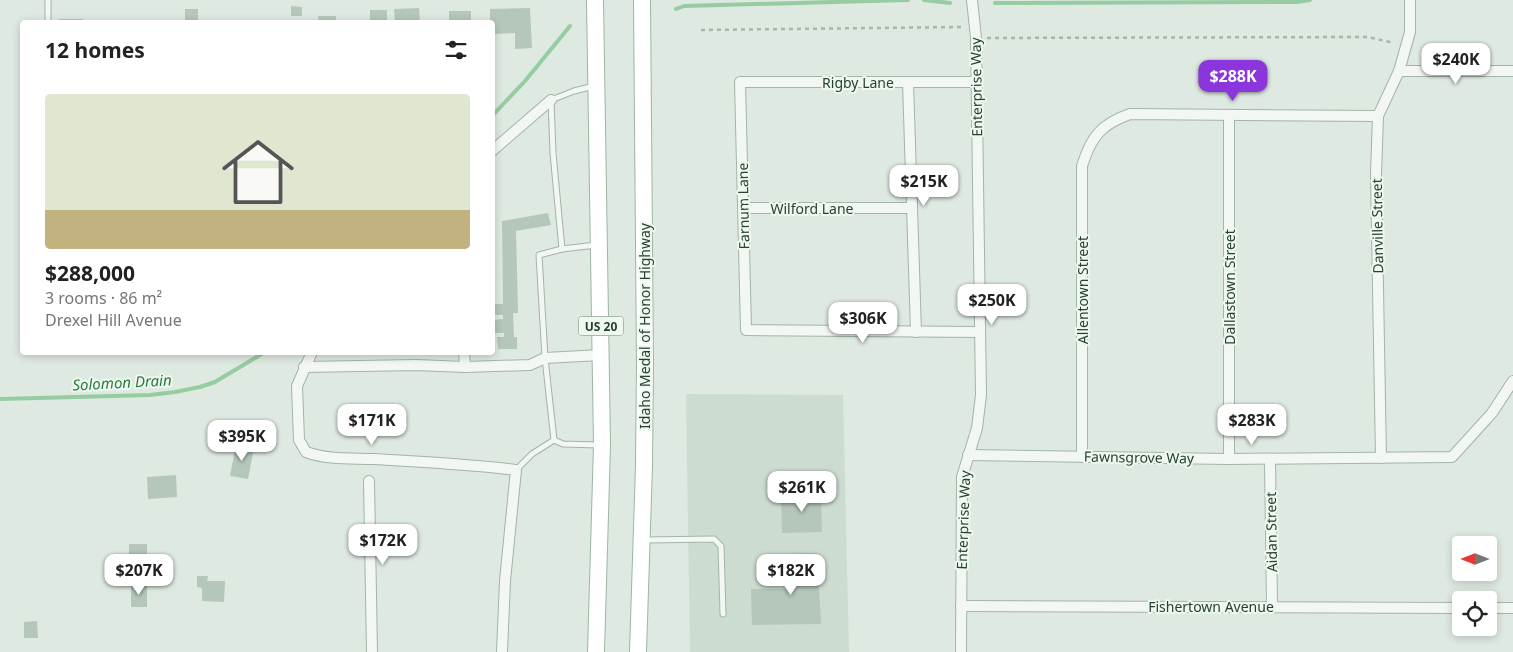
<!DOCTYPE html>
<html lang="en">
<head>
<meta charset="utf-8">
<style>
	:root { --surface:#fff; --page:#f6f6f6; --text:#222; --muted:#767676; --line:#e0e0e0; --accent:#8b36dc }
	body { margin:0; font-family:"Noto Sans",sans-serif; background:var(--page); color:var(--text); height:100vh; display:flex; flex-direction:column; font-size:19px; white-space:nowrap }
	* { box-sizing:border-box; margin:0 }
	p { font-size:16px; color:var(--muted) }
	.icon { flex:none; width:28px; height:28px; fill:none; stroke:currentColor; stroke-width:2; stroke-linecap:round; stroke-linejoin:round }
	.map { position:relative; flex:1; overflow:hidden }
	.side { position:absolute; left:20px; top:20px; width:475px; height:335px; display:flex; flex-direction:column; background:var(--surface); border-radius:5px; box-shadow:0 2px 8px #0003 }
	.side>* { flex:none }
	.needle { width:32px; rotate:270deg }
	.controls { position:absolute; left:1452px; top:536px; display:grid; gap:10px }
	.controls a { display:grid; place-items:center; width:45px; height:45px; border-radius:5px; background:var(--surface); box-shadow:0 2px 8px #0003; font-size:25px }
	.price { position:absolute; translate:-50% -42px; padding:0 11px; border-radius:10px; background:#fff; color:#222; font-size:16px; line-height:32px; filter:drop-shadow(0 1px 2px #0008) }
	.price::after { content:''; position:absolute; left:50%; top:30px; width:15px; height:11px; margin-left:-8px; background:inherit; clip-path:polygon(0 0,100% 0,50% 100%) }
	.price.selected { background:var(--accent); color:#fff }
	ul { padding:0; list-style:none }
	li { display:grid; align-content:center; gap:10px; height:265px; padding:0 25px }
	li+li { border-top:1px solid var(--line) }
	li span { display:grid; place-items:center; height:155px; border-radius:5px; color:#555 }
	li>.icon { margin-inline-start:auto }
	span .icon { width:90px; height:90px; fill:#fffc; stroke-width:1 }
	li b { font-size:21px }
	h2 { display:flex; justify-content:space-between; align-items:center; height:60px; padding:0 25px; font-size:21px }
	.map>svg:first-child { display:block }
</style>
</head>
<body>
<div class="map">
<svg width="1513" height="652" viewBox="0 0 1513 652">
	<rect width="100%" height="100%" fill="#dee9e1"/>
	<!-- built -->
	<path fill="#ccdcd0" d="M686,394L843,395L849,652H690Z"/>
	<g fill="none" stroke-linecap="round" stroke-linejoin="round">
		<!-- stream -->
		<g stroke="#96cda0" stroke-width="4">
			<path d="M924,0L950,3"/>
			<path d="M995,3L1297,2L1310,0"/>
			<path d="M676,9L684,6L908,0"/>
			<path d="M492,116L525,81L570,26"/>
			<path d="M0,399L150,395L175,392L200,387L215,382L265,352"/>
		</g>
	</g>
	<!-- building -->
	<g fill="#b5c7ba">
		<path d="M291,6L302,7V16H291Z"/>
		<path d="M419,8L420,22H395L394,9Z"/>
		<path d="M530,8L532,48L515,49V33L492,34V22H490V9Z"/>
		<rect x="185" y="9" width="13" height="13"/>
		<rect x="370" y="10" width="17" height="12"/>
		<rect x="449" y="11" width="22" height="11"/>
		<path d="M318,16H336V22H319Z"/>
		<rect x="59" y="19" width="24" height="3"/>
		<path d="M146,20L173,21V22H146Z"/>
		<path d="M548,213L551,225L516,231L518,313H513L514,337H517V349H498L497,337H504V333H493L492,320L503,319V315H492V304H503L502,221Z"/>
		<path d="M236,445L254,448L248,479L230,476Z"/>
		<path d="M176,475L177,497L148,499L147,477Z"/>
		<path d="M821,492L822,532L782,533L781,493Z"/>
		<rect x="129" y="544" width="18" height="23"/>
		<path d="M817,553L821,624L752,625L751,589H787V554Z"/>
		<path d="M197,576H208L207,581H225L224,602L202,601V588L197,587Z"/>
		<rect x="131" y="585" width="16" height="22"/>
		<path d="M37,621L38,638H24V622Z"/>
	</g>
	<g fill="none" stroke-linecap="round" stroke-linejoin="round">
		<!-- service casing -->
		<g stroke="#a3b4a8" stroke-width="7">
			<g id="service">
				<path d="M48,22V0"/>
				<path d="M596,245L562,249L539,255L545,358L554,440L563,444L599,445"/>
				<path d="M562,249L553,153L551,100L574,91L594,86"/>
				<path d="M516,470L532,454L554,440"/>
				<path d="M645,540L714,539L721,546L723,614"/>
			</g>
		</g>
		<!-- minor casing -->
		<g stroke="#a3b4a8" stroke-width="12">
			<g id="minor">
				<path d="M1399,71H1513"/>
				<path d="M908,82L916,332"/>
				<path d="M977,82H740L746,330L980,332"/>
				<path d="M1229,115V459"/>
				<path d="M492,151L551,100"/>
				<path d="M743,208H912"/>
				<path d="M312,352L297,386L299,440L306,452C328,460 351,458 374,459C421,462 469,464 516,470L505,581L502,652"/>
				<path d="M464,352L465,367"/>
				<path d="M304,367L416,365L465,367L530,365L545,358L601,355"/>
				<path d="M968,455L1229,459L1452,457L1492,413L1513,381"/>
				<path d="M1082,457V166C1091,137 1101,124 1130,114L1378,116"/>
				<path d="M1381,458L1376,174L1378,116L1399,71L1410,32V0"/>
				<path d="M1270,459L1272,606"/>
				<path d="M369,481L372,652"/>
				<path d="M961,606L1461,608"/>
				<path d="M1489,608H1513"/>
				<path d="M961,652L962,477L977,428L981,395L976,38L972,0"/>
			</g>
		</g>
		<!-- primary casing -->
		<g stroke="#9cb6a3" stroke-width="18">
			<g id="primary">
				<path d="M595,0L602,445L596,652"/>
				<path d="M638,652L644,465L645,365L642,0"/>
			</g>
		</g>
		<!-- path -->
		<g stroke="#a9b6ac" stroke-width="2.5" stroke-dasharray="4 4" stroke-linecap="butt">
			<path d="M701,30L962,27"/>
			<path d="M987,38L1368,37L1394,43"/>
		</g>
		<!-- service -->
		<use href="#service" stroke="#f2f7f3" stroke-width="5"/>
		<!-- minor -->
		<use href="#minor" stroke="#f2f7f3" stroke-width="10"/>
		<!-- primary -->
		<use href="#primary" stroke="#fff" stroke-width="16"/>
	</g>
	<g text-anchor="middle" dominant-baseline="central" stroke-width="4" stroke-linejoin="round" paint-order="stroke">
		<!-- shield labels -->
		<rect fill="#eef7f0" stroke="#627868" stroke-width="1" x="578.5" y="316.5" width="45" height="19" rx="4"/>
		<g font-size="12" font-weight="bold" fill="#26422e">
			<text x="601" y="326">US 20</text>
		</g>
		<!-- street labels -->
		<g font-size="14" fill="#26422e" stroke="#eef7f0">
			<text x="858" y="82">Rigby Lane</text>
			<text transform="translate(976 87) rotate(-91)">Enterprise Way</text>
			<text transform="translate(743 206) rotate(-91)">Farnum Lane</text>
			<text x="812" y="208">Wilford Lane</text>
			<text transform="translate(1377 226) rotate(-91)">Danville Street</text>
			<text transform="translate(1229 287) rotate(-90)">Dallastown Street</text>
			<text transform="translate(1082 290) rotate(-90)">Allentown Street</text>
			<text transform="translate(644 326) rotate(-90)">Idaho Medal of Honor Highway</text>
			<text transform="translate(1139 457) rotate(1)">Fawnsgrove Way</text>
			<text transform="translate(963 520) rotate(-88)">Enterprise Way</text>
			<text transform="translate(1271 532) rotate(-91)">Aidan Street</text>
			<text x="1211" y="606">Fishertown Avenue</text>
		</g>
		<!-- water labels -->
		<g font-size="15" font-style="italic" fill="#2c7a3d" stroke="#eef7f0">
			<text transform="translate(122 382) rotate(-3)">Solomon Drain</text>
		</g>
	</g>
</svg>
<div class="controls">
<a><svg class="needle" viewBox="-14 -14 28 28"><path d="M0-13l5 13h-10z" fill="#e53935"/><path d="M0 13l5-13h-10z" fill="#767676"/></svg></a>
<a><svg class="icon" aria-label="locate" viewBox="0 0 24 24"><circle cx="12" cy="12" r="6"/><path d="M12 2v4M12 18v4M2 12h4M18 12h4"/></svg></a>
</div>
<b class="price" style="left:1456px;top:85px">$240K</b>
<b class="price selected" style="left:1233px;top:102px">$288K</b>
<b class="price" style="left:924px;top:207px">$215K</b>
<b class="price" style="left:992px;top:326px">$250K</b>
<b class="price" style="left:863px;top:344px">$306K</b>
<b class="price" style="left:372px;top:446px">$171K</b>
<b class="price" style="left:1252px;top:446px">$283K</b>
<b class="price" style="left:242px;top:462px">$395K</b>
<b class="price" style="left:802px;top:513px">$261K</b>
<b class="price" style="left:383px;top:566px">$172K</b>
<b class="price" style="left:139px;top:596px">$207K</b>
<b class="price" style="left:791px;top:596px">$182K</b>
<section class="side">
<h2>12 homes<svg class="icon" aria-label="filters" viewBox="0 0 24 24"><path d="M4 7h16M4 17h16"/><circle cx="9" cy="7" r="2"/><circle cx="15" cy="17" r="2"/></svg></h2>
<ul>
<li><span style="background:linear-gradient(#dfe7d0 75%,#c2b280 0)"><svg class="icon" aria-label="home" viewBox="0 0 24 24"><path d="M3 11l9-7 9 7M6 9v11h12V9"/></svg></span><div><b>$288,000</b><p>3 rooms · 86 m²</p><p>Drexel Hill Avenue</p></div></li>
</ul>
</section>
</div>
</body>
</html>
